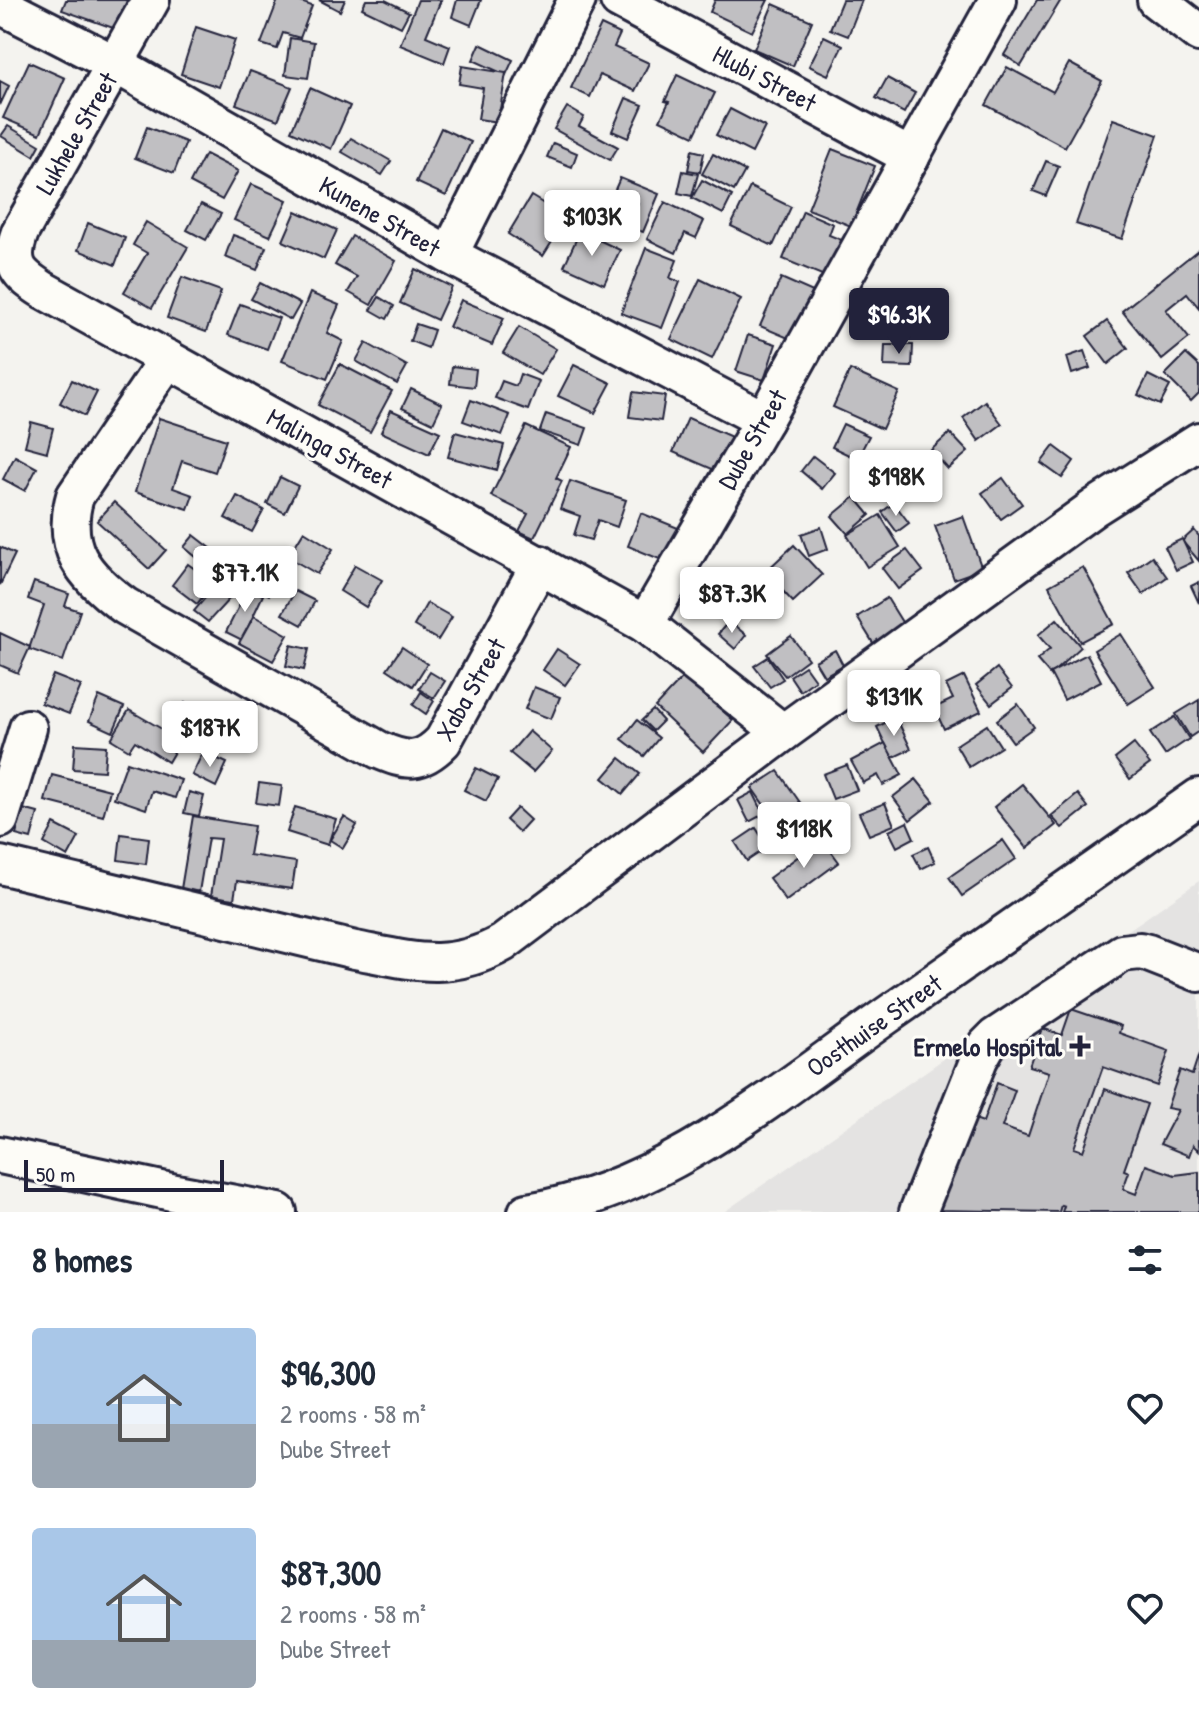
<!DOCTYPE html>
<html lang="en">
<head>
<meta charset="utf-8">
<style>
	:root { --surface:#fff; --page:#f2f2f3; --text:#1f2937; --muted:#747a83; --accent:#22223b }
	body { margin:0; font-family:"Patrick Hand",sans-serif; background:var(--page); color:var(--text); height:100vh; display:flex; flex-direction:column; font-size:30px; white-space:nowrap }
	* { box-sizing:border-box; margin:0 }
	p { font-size:26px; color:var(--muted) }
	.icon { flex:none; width:44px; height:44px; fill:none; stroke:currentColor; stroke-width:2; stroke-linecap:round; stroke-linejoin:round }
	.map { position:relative; height:1212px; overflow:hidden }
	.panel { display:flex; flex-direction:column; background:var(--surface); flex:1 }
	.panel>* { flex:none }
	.scale { position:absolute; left:24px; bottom:20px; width:200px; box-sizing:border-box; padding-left:8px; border:4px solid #22223b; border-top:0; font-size:22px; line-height:28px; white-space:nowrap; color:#22223b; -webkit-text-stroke:6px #fdfcf7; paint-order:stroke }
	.price { position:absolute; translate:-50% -68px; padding:0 18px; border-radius:8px; background:#fff; color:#222; font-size:26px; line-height:52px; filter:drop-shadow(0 2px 4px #0008) }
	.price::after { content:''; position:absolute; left:50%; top:48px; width:24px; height:18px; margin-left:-12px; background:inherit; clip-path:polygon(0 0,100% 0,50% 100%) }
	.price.on { background:var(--accent); color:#fff }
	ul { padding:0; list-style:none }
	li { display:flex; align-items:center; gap:24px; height:200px; padding:0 32px }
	li span { display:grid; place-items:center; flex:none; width:224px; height:160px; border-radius:8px; color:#555 }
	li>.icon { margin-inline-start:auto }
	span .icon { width:96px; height:96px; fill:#fffc; stroke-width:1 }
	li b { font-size:34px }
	h2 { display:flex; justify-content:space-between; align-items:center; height:96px; padding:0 32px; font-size:34px }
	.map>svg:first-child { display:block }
</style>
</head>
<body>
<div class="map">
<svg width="1199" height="1212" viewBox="0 0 1199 1212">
	<rect width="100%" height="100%" fill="#f4f3ef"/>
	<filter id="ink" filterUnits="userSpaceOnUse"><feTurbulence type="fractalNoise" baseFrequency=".0125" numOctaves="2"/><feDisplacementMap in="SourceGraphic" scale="16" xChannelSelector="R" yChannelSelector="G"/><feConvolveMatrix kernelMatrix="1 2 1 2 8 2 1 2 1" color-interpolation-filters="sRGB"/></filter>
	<g filter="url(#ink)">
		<!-- built -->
		<path fill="#e4e3e2" d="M1199,881V1212H724Z"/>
		<!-- building -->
		<g fill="#c0bfc2" stroke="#22223b" stroke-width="2">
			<path d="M66,0H127L116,29L62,10Z"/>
			<path d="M278,0H295L312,6L300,38L283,33L277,49L261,44Z"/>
			<path d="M319,0H345L340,11Z"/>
			<path d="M366,0H385L409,12L401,27L362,8Z"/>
			<path d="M418,0H441L426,36L450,46L444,63L400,45Z"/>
			<path d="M457,0H481L471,25L452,17Z"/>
			<path d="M715,0H768L752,32L710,12Z"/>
			<path d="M842,0H862L848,36L830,29Z"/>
			<path d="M1037,0H1061L1021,66L1004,55Z"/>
			<path d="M773,4L812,21L793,66L754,49Z"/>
			<path d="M601,25L620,34L614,47L649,63L635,91L600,75L590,97L571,88Z"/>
			<path d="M196,27L235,40L219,87L181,74Z"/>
			<path d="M824,36L843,45L828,75L809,66Z"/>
			<path d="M290,38L314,42L308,78L285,75Z"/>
			<path d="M480,44L513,60L506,75L473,60Z"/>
			<path d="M29,62L65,78L40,134L3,118Z"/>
			<path d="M1069,63L1102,81L1065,147L986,105L1007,67L1053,92Z"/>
			<path d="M462,66L506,73L498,122L478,119L483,88L459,84Z"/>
			<path d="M250,71L292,87L278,120L236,104Z"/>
			<path d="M677,75L715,93L694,136L660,120L669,102L665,101Z"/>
			<path d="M887,78L915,93L904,113L876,98Z"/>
			<path d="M0,81L9,86L0,105Z"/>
			<path d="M310,88L350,106L331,149L291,131Z"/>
			<path d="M626,98L643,105L628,138L612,131Z"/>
			<path d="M567,107L584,117L579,126L618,147L610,160L554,129Z"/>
			<path d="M730,109L765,127L752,153L716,135Z"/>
			<path d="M1113,119L1158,135L1122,239L1076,224Z"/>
			<path d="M8,126L40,145L34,156L1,136Z"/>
			<path d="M147,127L186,142L174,173L135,158Z"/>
			<path d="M441,128L471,142L446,196L416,182Z"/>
			<path d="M351,138L391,161L382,175L342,152Z"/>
			<path d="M553,143L577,153L572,167L547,157Z"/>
			<path d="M832,149L875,166L851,226L808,209Z"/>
			<path d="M692,150L704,153L700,172L688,170Z"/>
			<path d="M205,154L238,171L222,200L190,183Z"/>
			<path d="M713,154L745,171L734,191L702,174Z"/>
			<path d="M1046,161L1059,166L1046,196L1033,191Z"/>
			<path d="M683,171L698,174L692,196L678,193Z"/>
			<path d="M620,178L659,194L643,232L629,227L638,204L613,194Z"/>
			<path d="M702,180L732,196L723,214L692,198Z"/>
			<path d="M251,184L287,200L270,236L234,220Z"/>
			<path d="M750,187L791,207L773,246L731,226Z"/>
			<path d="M531,196L567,218L543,256L508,234Z"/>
			<path d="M665,202L704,221L696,238L685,233L676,253L647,239Z"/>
			<path d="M201,204L221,214L206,240L187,230Z"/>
			<path d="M296,211L337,230L324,259L283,241Z"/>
			<path d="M803,211L833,224L829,235L849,243L834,280L783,259Z"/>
			<path d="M146,222L188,247L152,308L124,292L147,253L133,245Z"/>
			<path d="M88,223L125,238L115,265L78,250Z"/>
			<path d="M580,231L620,250L604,284L564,266Z"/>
			<path d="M233,235L266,247L257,270L225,257Z"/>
			<path d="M352,236L396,261L371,305L348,292L357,277L335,265Z"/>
			<path d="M646,248L677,260L670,278L680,282L662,328L621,313Z"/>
			<path d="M1199,249V308L1187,293L1166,310L1189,338L1162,360L1122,311Z"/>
			<path d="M415,269L452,287L437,320L400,303Z"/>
			<path d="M182,277L221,291L206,332L167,318Z"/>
			<path d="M781,278L813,292L793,340L760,326Z"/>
			<path d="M700,279L741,299L712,359L671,339Z"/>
			<path d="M260,283L300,304L291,320L251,299Z"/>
			<path d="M310,293L339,305L327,333L343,341L327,379L282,361Z"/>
			<path d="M379,297L394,306L387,319L371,310Z"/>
			<path d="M461,300L504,318L492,345L449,327Z"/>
			<path d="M240,304L279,318L267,349L228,335Z"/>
			<path d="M1107,321L1128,348L1108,364L1087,336Z"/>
			<path d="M416,324L434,330L428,348L410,341Z"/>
			<path d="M519,327L556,349L540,375L503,353Z"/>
			<path d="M748,335L776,344L764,380L736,371Z"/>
			<path d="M366,343L407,366L397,384L356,361Z"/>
			<path d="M885,345H913L912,367L884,366Z"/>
			<path d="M1084,351L1090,368L1072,374L1067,357Z"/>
			<path d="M1186,354L1199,366V393L1191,401L1165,375Z"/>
			<path d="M340,364L392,391L370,432L318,405Z"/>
			<path d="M574,365L611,383L595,413L558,396Z"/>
			<path d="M452,366L476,369L474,387L450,384Z"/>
			<path d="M850,370L899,392L882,429L833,407Z"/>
			<path d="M520,374L539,381L528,410L495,398L502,381L516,386Z"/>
			<path d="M1148,375L1170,386L1160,405L1138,395Z"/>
			<path d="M72,380L97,392L85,416L60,403Z"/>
			<path d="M411,389L442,404L433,423L402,408Z"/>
			<path d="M633,392L665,396L661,421L629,417Z"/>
			<path d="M471,400L510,415L502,435L463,421Z"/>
			<path d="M985,401L1002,424L979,441L963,418Z"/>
			<path d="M391,410L440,432L429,454L381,432Z"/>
			<path d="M546,414L587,428L581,445L540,431Z"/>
			<path d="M159,418L226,440L215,472L182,461L173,488L193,495L188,509L135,492Z"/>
			<path d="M688,418L734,438L719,472L673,452Z"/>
			<path d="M31,422L53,428L47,452L25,446Z"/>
			<path d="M843,424L869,436L857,459L832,447Z"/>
			<path d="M526,426L571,447L556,478L562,481L534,538L519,531L528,514L491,496Z"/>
			<path d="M455,432L504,445L497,470L448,457Z"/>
			<path d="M950,433L968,452L948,469L931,450Z"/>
			<path d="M1054,446L1074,461L1062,478L1041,463Z"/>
			<path d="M15,456L37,468L25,491L3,479Z"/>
			<path d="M813,456L835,473L822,489L801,471Z"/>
			<path d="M280,477L298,486L285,513L267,504Z"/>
			<path d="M1003,478L1022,504L1001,519L982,493Z"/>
			<path d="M570,481L626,500L617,527L598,520L591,540L574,535L580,516L560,509Z"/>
			<path d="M237,496L264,510L252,532L225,518Z"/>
			<path d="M855,497L870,515L848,534L832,516Z"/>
			<path d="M114,502L166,550L149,569L97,521Z"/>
			<path d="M894,503L909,523L897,532L882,512Z"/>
			<path d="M641,513L688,532L674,565L628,546Z"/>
			<path d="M880,515L900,547L867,567L847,535Z"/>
			<path d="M963,516L982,569L954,579L935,526Z"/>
			<path d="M821,527L828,549L809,556L801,534Z"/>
			<path d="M1194,530L1199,536V561L1182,541Z"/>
			<path d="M304,531L333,549L317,574L288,557Z"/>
			<path d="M194,535L230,563L219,576L184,547Z"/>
			<path d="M1182,539L1193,562L1176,570L1165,547Z"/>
			<path d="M794,545L822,575L793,602L765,572Z"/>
			<path d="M0,547L15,554L0,585Z"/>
			<path d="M907,550L923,571L898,589L882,568Z"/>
			<path d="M1152,556L1167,577L1143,594L1128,573Z"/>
			<path d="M188,564L214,583L197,604L172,585Z"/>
			<path d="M355,565L382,580L366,607L340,591Z"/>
			<path d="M1083,567L1114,624L1080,642L1049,586Z"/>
			<path d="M259,568L278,577L269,595L250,585Z"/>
			<path d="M34,582L69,594L65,606L80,611L63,661L29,649L44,605L28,599Z"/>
			<path d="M1199,582V603L1191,586Z"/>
			<path d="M728,583L748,601L730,621L710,603Z"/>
			<path d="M216,585L230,598L208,622L194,611Z"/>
			<path d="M248,588L263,595L242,640L226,632Z"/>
			<path d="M295,591L315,601L302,625L282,614Z"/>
			<path d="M887,598L905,627L875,646L857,617Z"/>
			<path d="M427,603L452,617L438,640L414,626Z"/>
			<path d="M254,616L288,635L273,661L239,643Z"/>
			<path d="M1057,619L1081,647L1050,675L1037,660L1050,649L1038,635Z"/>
			<path d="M729,621L746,635L735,649L718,634Z"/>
			<path d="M0,633L30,647L18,673L0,665Z"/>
			<path d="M1121,634L1155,687L1128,704L1094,650Z"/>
			<path d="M791,636L808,659L785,676L767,654Z"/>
			<path d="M291,645L309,649L304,670L286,666Z"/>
			<path d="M402,647L427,664L413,686L387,669Z"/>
			<path d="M557,649L580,664L565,685L543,670Z"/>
			<path d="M835,650L843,665L824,676L815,661Z"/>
			<path d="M1087,654L1101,681L1064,700L1050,673Z"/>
			<path d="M768,657L783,679L770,687L754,666Z"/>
			<path d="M805,666L815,680L800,691L790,676Z"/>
			<path d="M997,668L1012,688L991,704L976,685Z"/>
			<path d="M430,672L445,681L434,698L419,689Z"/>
			<path d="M53,675L81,686L69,714L41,703Z"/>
			<path d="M684,676L733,720L703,752L655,707Z"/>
			<path d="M964,676L981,711L944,729L934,708L953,699L946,685Z"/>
			<path d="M534,687L560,697L551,719L525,709Z"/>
			<path d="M421,692L434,701L426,714L413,705Z"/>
			<path d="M99,696L124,707L113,732L89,721Z"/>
			<path d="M1199,700V731L1190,737L1176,714Z"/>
			<path d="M185,703L207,709L204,724L181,718Z"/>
			<path d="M1018,704L1034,727L1013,742L997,720Z"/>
			<path d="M129,710L181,740L168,762L135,741L129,750L111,739Z"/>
			<path d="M653,710L663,721L653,731L642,720Z"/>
			<path d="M896,717L911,749L892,758L877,727Z"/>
			<path d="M1175,717L1189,739L1165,755L1150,733Z"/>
			<path d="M637,720L659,738L644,756L622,739Z"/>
			<path d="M205,721L221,724L217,744L201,740Z"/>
			<path d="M987,725L1001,747L969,767L956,745Z"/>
			<path d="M529,731L552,751L533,772L510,753Z"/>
			<path d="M885,743L902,775L883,785L878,775L863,783L851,761Z"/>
			<path d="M75,744L106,746L104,771L73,769Z"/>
			<path d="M1134,744L1150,764L1130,779L1115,759Z"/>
			<path d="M203,752L227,763L216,787L192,775Z"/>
			<path d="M620,758L640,774L623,794L603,778Z"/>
			<path d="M127,762L181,780L175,798L152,791L146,809L114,798Z"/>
			<path d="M847,765L857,790L833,799L823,774Z"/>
			<path d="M476,768L498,779L486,801L464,790Z"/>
			<path d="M778,771L813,821L800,831L793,820L781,829L752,788Z"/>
			<path d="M52,775L110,790L103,816L45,801Z"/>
			<path d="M916,779L934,801L910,820L893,797Z"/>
			<path d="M259,783L282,786L279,806L256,803Z"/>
			<path d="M1022,784L1056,825L1027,848L994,807Z"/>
			<path d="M189,792L204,796L199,816L184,813Z"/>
			<path d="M753,792L764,814L749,822L738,800Z"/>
			<path d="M1078,794L1088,807L1062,828L1051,816Z"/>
			<path d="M885,803L894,825L869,835L859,813Z"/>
			<path d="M295,807L336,819L328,845L287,832Z"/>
			<path d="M517,808L530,820L519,832L506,820Z"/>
			<path d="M23,809L38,813L31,839L16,835Z"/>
			<path d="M193,816L254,826L249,855L296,862L292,889L237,881L234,899L211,896L220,839L208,838L199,892L181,889Z"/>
			<path d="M344,817L357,825L343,848L330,840Z"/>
			<path d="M907,822L914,838L897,847L889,831Z"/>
			<path d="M54,824L79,837L68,857L44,843Z"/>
			<path d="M756,828L768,847L747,861L735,842Z"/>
			<path d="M121,834L149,838L146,864L118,860Z"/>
			<path d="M822,839L839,862L786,901L769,878Z"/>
			<path d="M1003,840L1016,859L962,896L949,877Z"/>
			<path d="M928,847L935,862L921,869L913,854Z"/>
			<path d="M1071,1009L1121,1026L1119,1033L1169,1051L1157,1086L1103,1067L1074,1148L1083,1151L1105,1089L1147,1104L1124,1170L1129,1172L1123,1189L1136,1194L1146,1165L1175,1175L1199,1172V1212H1062L1064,1206L1061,1205L1059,1212L937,1210L969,1117L983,1122L997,1083L1015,1090L1002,1127L1028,1136L1049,1072L1029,1066L1042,1028L1062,1035Z"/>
			<path d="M1199,1054V1151L1193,1145L1189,1156L1160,1144L1178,1110L1167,1108L1180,1070L1192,1075Z"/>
		</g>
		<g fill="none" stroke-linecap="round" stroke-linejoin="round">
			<!-- minor casing -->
			<g stroke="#22223b" stroke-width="42">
				<g id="minor">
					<path d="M151,0L20,232C8,265 18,274 45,291L645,624L783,733"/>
					<path d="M619,0L911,157"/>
					<path d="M1156,0L1199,33"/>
					<path d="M0,5L115,64L449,255L764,420"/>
					<path d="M449,255L577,0"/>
					<path d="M168,359L75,496C60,548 84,576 125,606L379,750C407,762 421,764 443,741L540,564"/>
					<path d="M645,624L764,420L998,0"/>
					<path d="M0,819L28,728"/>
					<path d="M0,865L355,950C412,961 450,973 503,943L783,733L1095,507L1199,441"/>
					<path d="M0,1155L176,1193L278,1212"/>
					<path d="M527,1212C660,1192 779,1092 886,1016C990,943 1095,870 1199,797"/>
					<path d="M918,1212L979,1059L987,1045L995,1037L1122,953L1140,951L1148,953L1199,973"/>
				</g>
			</g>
			<!-- minor -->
			<use href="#minor" stroke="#fdfcf7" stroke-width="36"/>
		</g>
	</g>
	<!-- markers -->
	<path fill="#22223b" stroke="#fdfcf7" stroke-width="3" d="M1076 1034h8v8h8v8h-8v8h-8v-8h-8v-8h8z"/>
	<g text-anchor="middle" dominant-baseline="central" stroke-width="6" stroke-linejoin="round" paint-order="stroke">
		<!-- street labels -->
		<g font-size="26" fill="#22223b" stroke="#fdfcf7">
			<text transform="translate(765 78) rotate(28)">Hlubi Street</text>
			<text transform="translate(76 133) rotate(-60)">Lukhele Street</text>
			<text transform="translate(380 216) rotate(30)">Kunene Street</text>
			<text transform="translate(752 439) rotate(-60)">Dube Street</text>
			<text transform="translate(330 448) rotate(29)">Malinga Street</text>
			<text transform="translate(470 689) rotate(-60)">Xaba Street</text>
			<text transform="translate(874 1025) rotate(-35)">Oosthuise Street</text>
		</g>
		<!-- poi labels -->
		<g font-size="26" font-weight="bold" fill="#22223b" stroke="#fdfcf7" text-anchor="end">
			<text x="1062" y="1046">Ermelo Hospital</text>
		</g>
	</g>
</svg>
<div class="scale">50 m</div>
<b class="price" style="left:592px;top:258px">$103K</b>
<b class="price on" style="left:899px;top:356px">$96.3K</b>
<b class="price" style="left:896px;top:518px">$198K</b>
<b class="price" style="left:245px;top:614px">$77.1K</b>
<b class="price" style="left:732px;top:635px">$87.3K</b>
<b class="price" style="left:894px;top:738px">$131K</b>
<b class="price" style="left:210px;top:769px">$187K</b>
<b class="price" style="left:804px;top:870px">$118K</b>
</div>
<section class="panel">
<h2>8 homes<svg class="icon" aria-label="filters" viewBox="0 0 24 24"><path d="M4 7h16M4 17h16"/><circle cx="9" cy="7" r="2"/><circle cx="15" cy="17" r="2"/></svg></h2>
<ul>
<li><span style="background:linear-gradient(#a9c7e8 60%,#9aa5b1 0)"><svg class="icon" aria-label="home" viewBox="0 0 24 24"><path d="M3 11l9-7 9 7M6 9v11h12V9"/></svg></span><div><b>$96,300</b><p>2 rooms · 58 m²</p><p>Dube Street</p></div><svg class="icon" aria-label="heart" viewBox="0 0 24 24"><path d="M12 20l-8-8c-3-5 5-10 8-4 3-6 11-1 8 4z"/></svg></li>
<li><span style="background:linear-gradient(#a9c7e8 70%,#9aa5b1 0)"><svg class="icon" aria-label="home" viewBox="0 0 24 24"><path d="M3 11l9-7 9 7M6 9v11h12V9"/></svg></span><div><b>$87,300</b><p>2 rooms · 58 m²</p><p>Dube Street</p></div><svg class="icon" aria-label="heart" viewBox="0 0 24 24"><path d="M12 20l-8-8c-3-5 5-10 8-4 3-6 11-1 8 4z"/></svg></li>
</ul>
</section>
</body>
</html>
